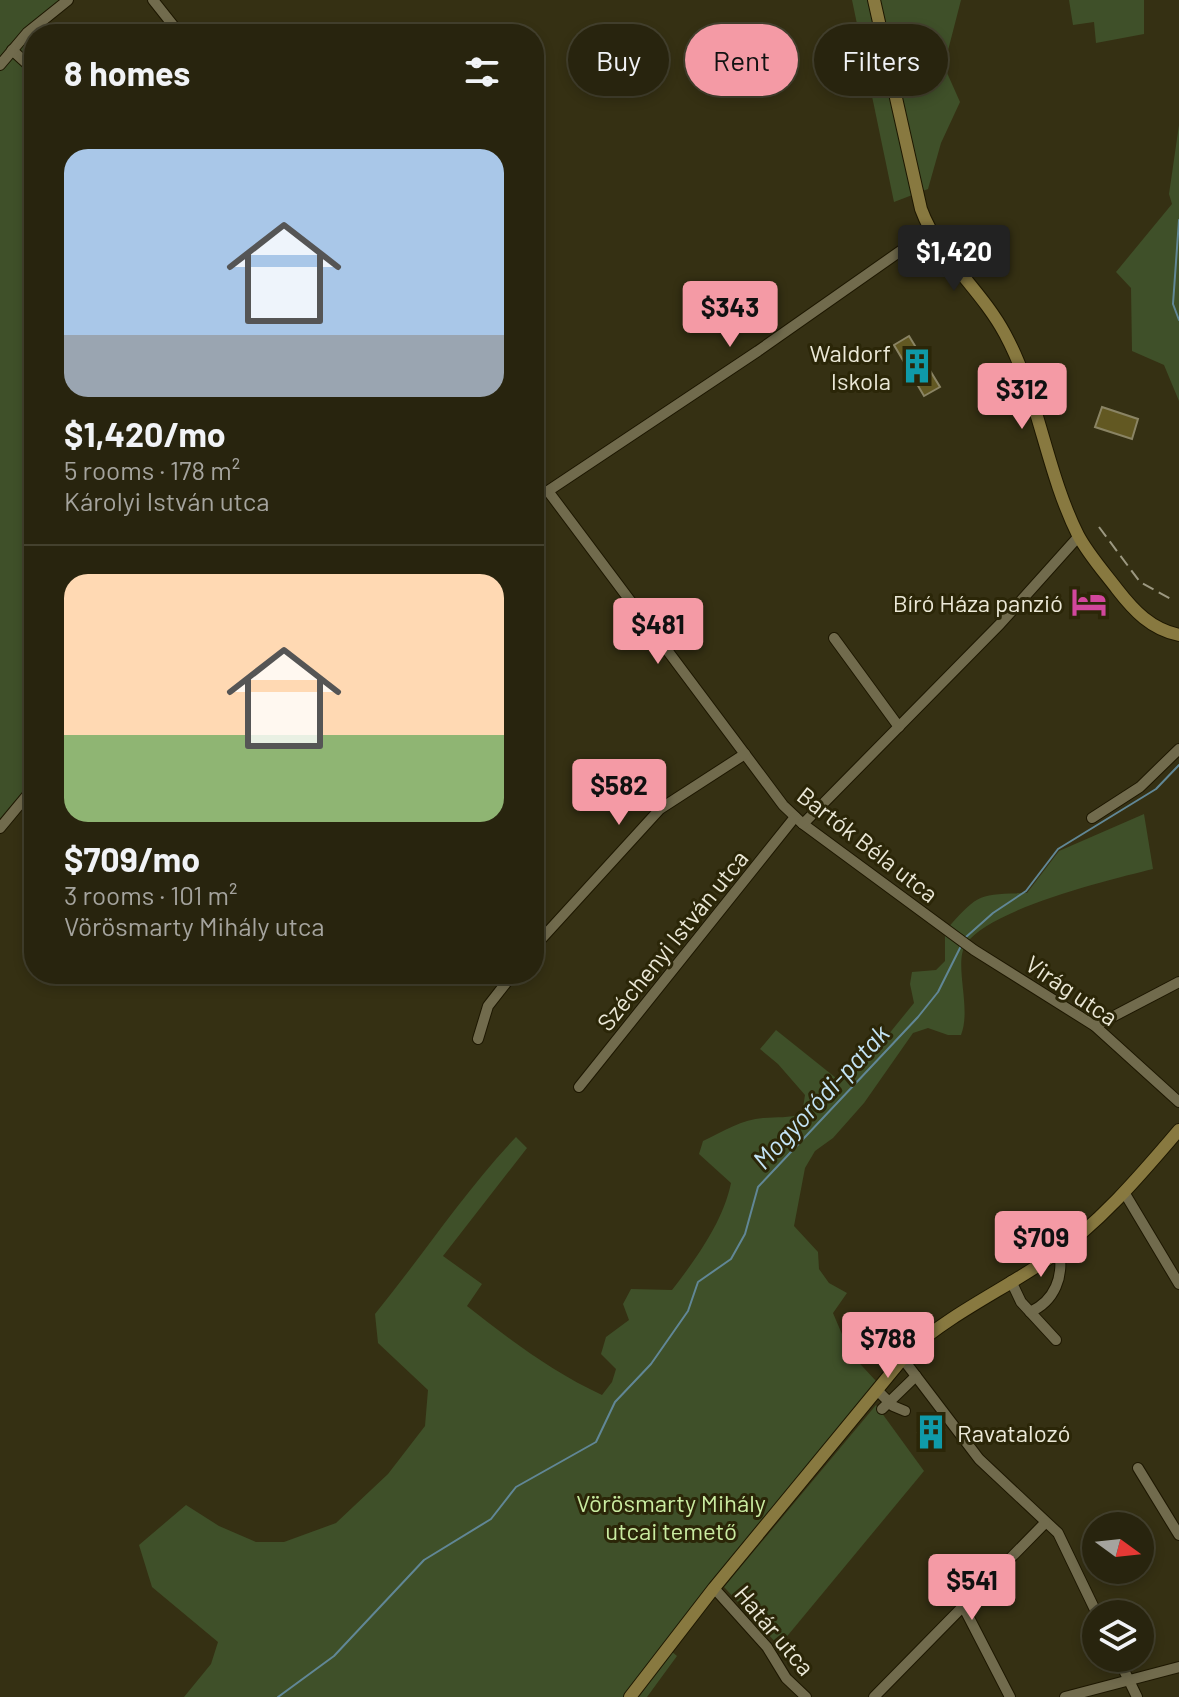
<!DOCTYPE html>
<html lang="en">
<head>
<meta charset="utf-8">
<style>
	:root { --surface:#28240e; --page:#34301c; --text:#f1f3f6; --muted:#a5a49e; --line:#44412e; --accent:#f49aa5 }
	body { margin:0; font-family:Barlow,sans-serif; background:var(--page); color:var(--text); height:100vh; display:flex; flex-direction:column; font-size:30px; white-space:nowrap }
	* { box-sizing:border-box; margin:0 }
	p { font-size:26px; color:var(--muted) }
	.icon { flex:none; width:44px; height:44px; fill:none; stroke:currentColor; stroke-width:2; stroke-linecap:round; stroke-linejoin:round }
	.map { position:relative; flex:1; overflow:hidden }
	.drawer { position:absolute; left:24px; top:24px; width:520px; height:960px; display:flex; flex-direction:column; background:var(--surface); border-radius:32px; box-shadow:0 4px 12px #0003,0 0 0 2px var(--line) }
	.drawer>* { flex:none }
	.hud { position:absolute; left:568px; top:24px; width:490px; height:72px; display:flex; gap:16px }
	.needle { width:52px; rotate:105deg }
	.buttons { position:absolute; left:1082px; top:1512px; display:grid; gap:16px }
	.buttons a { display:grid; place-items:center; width:72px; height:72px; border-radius:50%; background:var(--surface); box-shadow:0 4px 12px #0003,0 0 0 2px var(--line); font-size:40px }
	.price { position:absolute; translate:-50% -68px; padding:0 18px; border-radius:8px; background:var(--accent); color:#111; font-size:26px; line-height:52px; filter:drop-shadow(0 2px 4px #0008) }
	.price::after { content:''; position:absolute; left:50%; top:48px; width:24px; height:18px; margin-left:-12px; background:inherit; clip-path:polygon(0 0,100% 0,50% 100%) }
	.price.active { background:#222; color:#fff }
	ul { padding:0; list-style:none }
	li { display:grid; align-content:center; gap:16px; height:424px; padding:0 40px }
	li+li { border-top:2px solid var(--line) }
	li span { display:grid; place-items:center; height:248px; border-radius:24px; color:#555 }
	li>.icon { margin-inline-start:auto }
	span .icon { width:144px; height:144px; fill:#fffc; stroke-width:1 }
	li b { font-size:34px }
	h2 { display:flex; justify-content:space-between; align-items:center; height:96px; padding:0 40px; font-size:34px }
	.tag { padding:0 28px; border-radius:36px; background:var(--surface); box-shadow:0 4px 12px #0003,0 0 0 2px var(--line); font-size:28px; line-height:72px }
	.tag.active { background:var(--accent); color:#111 }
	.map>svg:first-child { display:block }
</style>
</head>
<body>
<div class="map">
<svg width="1179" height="1697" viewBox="0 0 1179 1697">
	<rect width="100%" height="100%" fill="#353013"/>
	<!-- green -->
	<g fill="#3f5029">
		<path d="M0,0H62L22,32L34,41V791L0,829Z"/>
		<path d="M852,0H961L944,66L960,102L941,143L928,189L894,202Z"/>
		<path d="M1069,0H1144V34L1096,43L1094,22L1073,25Z"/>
		<path d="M1179,125V401L1164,365L1132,351L1131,288L1116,272L1172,204L1169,194Z"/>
		<path d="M1144,814L1153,869C1112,879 989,909 966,944C953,963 972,1008 961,1035H948L928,1028L913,1033L864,1103L833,1138L815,1151L805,1168L794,1226L818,1252L819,1269L829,1283L847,1293L833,1313L850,1353L876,1381L664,1645L677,1656L647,1697H184L211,1664L218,1642L152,1587L139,1545L186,1505L219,1526L256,1542H284L336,1523L388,1474L425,1426L428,1390L378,1343L375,1314C423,1255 464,1192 516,1137L527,1148L443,1256L482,1284L467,1306C510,1340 552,1372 602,1395L612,1382L616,1369L601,1354L606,1337L629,1320L623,1304L631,1289L672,1290C696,1259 723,1222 731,1183L699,1154L703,1141C722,1132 743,1119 763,1118C778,1117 788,1118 802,1114L805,1095L778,1064L760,1049L776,1030L841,1082L888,1035L914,1003L910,984L912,972L936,970L945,961V931C978,894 977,894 1027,893L1059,851Z"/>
		<path d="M876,1405L924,1471L779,1646L724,1587Z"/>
	</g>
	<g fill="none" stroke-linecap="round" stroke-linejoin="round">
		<!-- stream -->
		<g stroke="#618796" stroke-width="2">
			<path d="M1179,220L1173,304L1179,320"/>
			<path d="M966,937L993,913L1026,891L1058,849L1156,789L1179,765"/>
			<path d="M278,1697L334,1656L424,1560L491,1519L516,1487L596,1442L615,1402L651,1364L688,1311L698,1282L731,1259L745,1234L758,1187L918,1017L938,992L961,946"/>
		</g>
	</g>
	<!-- building -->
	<g fill="#625822" stroke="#8a8464" stroke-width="2">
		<path d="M909,336L940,387L924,396L894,345Z"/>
		<path d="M1102,407L1138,419L1132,439L1095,427Z"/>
		<path d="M931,1418L944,1430L925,1443L918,1433L924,1429L921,1424Z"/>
	</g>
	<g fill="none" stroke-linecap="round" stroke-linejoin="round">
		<!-- minor casing -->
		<g stroke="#1d1700" stroke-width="12">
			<g id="minor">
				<path d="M153,0L180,34"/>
				<path d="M12,50L34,70"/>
				<path d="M0,65L27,33L68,0"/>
				<path d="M929,231L758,351L548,491L783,805L803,824L974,950L1095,1026L1179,1102"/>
				<path d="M834,638L899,727"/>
				<path d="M1092,818L1140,787L1179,749"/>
				<path d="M803,824L1000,624L1079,536"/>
				<path d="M0,828L34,787"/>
				<path d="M534,947L660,809L745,754"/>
				<path d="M1095,1026L1179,982"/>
				<path d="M478,1039L488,1006L513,974"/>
				<path d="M579,1087L795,817"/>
				<path d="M1124,1192L1179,1284"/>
				<path d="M1011,1281L1021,1302L1056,1340"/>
				<path d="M1030,1312C1055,1301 1064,1276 1059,1251"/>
				<path d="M903,1359L979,1459L1058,1533L1097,1614"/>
				<path d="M877,1390L893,1406L905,1411"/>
				<path d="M882,1409L916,1376"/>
				<path d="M1138,1468L1179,1535"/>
				<path d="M714,1588L767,1647L786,1678L806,1697"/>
				<path d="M963,1606L1010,1697"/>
				<path d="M1118,1658L1137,1697"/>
				<path d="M874,1697L1045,1523"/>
				<path d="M1065,1697L1179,1667"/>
			</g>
		</g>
		<!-- major casing -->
		<g stroke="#1d1700" stroke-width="14">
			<g id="major">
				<path d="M874,0L921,209C939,258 981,289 1005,334C1039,397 1046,471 1078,535C1088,554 1104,572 1117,589C1134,611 1151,629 1179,635"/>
				<path d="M630,1697L714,1588L909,1351C952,1313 1001,1291 1048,1259C1098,1225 1139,1177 1179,1130"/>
			</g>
		</g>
		<!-- minor -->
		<use href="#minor" stroke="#716b4d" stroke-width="10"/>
		<!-- major -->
		<use href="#major" stroke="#887940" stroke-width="12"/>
		<!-- rail -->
		<path stroke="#9c9881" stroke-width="2" stroke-dasharray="12 6" stroke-linecap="butt" d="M1099,527L1140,582L1171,599"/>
	</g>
	<!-- icons -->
	<defs>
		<g id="building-bare" transform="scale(2.76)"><path d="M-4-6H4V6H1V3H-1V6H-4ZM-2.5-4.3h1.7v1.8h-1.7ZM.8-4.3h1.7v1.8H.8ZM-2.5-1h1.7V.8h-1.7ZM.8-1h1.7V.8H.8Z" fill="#0f9aa8" stroke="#2b2608" stroke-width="2.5" paint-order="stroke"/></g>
		<g id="hotel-bare" transform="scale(2.76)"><path d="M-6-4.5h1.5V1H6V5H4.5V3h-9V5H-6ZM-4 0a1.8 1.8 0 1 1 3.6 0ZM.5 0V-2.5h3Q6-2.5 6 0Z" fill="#d1479c" stroke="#2b2608" stroke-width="2.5" paint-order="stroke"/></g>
	</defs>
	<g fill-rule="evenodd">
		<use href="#building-bare" x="917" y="366"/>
		<use href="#hotel-bare" x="1089" y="602"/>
		<use href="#building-bare" x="931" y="1432"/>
	</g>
	<g text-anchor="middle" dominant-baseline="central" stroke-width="6" stroke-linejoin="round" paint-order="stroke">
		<!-- poi labels -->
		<g font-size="24" fill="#ebe8d7" stroke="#2b2608" text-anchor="end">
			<text x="891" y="352">Waldorf<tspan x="891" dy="28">Iskola</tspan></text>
			<text x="1063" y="602">Bíró Háza panzió</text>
			<text x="957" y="1432" text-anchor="start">Ravatalozó</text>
		</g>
		<!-- street labels -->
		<g font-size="24" fill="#ebe8d7" stroke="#2b2608">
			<text transform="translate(868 844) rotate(38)">Bartók Béla utca</text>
			<text transform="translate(672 940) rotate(-51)">Széchenyi István utca</text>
			<text transform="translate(1072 990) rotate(34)">Virág utca</text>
			<text transform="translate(775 1630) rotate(50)">Határ utca</text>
		</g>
		<!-- park labels -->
		<g font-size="24" fill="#caeca1" stroke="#2b2608">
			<text x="671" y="1502">Vörösmarty Mihály<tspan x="671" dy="28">utcai temető</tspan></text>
		</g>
		<!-- water labels -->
		<g font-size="26" font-style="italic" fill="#c3e3f5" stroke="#2b2608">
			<text transform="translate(820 1096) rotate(-47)">Mogyoródi-patak</text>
		</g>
	</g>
</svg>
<div class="buttons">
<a><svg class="needle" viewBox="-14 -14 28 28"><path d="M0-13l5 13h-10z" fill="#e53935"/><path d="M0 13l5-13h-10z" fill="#a5a49e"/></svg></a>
<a><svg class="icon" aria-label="layers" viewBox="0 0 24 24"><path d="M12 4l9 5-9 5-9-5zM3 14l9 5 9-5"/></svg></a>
</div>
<b class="price active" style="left:954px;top:293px">$1,420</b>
<b class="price" style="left:730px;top:349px">$343</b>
<b class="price" style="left:1022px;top:431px">$312</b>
<b class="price" style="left:658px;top:666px">$481</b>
<b class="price" style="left:619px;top:827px">$582</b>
<b class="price" style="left:1041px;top:1279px">$709</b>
<b class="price" style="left:888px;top:1380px">$788</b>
<b class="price" style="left:972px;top:1622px">$541</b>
<div class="hud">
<a class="tag">Buy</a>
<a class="tag active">Rent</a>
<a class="tag">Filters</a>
</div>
<section class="drawer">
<h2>8 homes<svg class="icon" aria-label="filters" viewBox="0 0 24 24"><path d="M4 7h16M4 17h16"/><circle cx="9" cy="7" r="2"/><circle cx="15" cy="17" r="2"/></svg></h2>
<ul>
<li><span style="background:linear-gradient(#a9c7e8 75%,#9aa5b1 0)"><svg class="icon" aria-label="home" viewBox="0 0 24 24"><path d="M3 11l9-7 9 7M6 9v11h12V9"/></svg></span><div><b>$1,420/mo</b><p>5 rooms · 178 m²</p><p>Károlyi István utca</p></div></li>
<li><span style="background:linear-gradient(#ffd9b3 65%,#8fb573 0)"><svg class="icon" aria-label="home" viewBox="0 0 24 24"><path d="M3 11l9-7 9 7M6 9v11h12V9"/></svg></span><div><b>$709/mo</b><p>3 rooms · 101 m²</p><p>Vörösmarty Mihály utca</p></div></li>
</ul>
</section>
</div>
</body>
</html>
